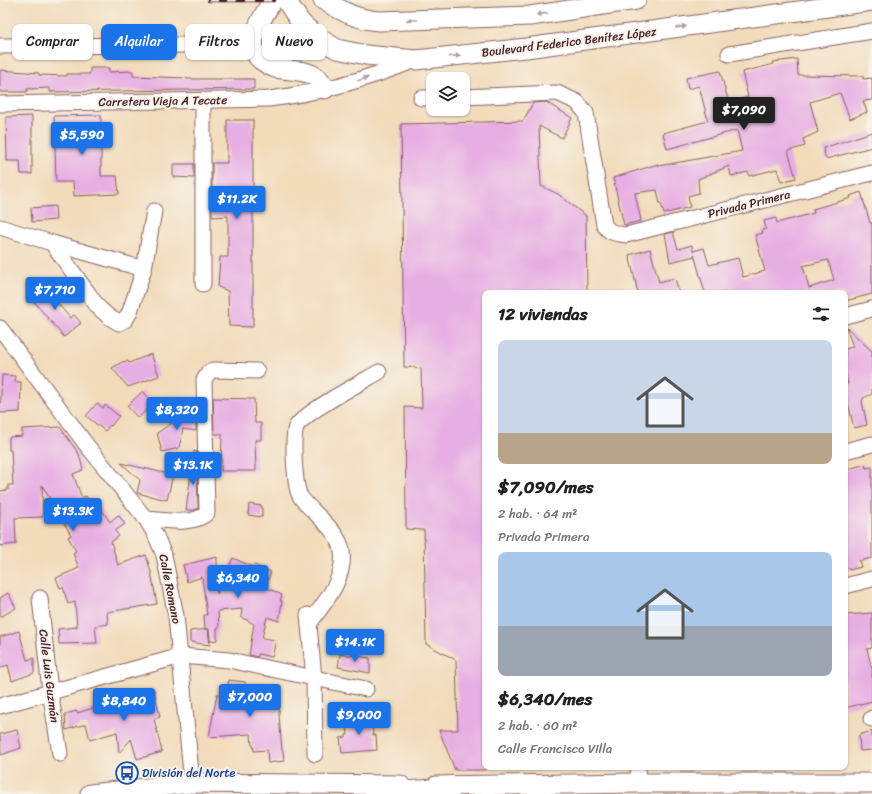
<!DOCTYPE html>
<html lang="es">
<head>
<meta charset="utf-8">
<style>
	:root { --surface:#fff; --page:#f6f6f6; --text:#202124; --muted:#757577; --accent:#1a73e8 }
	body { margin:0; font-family:Sriracha,sans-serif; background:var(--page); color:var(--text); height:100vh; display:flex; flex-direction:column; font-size:15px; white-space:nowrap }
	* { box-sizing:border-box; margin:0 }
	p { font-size:13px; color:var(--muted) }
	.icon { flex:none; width:22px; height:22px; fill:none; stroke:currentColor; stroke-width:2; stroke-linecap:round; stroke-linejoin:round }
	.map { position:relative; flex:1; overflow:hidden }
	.panel { position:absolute; left:482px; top:290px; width:366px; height:480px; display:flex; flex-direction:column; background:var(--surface); border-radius:8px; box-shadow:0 1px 3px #0004 }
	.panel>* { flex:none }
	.guide { position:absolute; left:12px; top:24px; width:380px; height:36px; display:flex; gap:8px }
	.tools { position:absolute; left:426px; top:72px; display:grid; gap:8px }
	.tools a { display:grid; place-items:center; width:44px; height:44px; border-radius:8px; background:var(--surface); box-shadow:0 1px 3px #0004; font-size:20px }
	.price { position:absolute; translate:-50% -34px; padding:0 9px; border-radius:4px; background:var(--accent); color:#fff; font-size:13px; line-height:26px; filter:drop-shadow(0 1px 2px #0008) }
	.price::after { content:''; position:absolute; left:50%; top:24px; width:12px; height:9px; margin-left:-6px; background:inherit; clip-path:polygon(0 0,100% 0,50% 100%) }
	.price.on { background:#222; color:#fff }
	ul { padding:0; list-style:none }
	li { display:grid; align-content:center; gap:8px; height:212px; padding:0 16px }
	li span { display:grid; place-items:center; height:124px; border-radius:8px; color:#555 }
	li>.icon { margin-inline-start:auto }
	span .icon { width:72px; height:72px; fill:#fffc; stroke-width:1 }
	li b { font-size:17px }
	h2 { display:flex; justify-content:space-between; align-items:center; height:48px; padding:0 16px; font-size:17px }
	.pill { padding:0 14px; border-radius:8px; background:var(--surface); box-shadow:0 1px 3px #0004; font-size:14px; line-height:36px }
	.pill.on { background:var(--accent); color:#fff }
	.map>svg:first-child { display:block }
</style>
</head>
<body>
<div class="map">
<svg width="872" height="794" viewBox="0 0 872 794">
	<rect width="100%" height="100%" fill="#f7f3e8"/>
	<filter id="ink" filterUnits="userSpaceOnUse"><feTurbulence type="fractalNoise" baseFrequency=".025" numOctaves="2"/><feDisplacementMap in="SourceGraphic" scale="8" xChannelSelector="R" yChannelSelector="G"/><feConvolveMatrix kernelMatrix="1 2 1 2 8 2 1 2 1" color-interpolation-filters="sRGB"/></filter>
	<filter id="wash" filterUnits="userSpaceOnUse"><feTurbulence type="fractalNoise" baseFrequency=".012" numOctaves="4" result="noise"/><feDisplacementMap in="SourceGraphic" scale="16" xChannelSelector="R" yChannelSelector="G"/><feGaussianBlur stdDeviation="0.9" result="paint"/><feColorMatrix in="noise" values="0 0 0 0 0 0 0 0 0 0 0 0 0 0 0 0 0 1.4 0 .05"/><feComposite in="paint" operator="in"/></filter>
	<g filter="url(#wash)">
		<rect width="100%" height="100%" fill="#f2dbbb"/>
		<g id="blocks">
			<!-- building -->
			<g fill="#e7aee3" fill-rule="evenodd">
				<path d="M797,59L798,75L863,76V79L872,78V100L863,101L867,112L850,119L840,93L810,102L818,132L803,139L805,146L788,151L796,178L781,182L777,169L749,176L748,172L731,176L729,166L698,179L699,193L688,196L690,207L664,214L661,204H660L657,190L635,193L641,221L624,225L613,178L658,164V166L742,151L737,130L667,149L663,133L708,121L699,86L688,89L686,78L720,71L729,103L748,97L742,72L774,64L773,62Z"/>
				<path d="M90,68H109V72L133,71V76L187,78V79H254V89L50,92V88L27,89V92H0V70L39,73V75L67,76V74H90Z"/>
				<path d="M546,102L572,118L562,138L539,126L541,186L558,194L586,216L587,293H485V770H455L439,730H458L456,660L426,644L424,530L406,529L405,407L422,408L421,368L404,367L401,124L523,121L533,103Z"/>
				<path d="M101,115V176H117L119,194L74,196L73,182H56L54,116Z"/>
				<path d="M32,116V174H21L20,161H7L6,117Z"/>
				<path d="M227,120H253V327L229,326L228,291L218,287L220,257H228V216L212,217V163H227Z"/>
				<path d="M872,132V147L826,159L823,148Z"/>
				<path d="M173,164H194V178L173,177Z"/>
				<path d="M861,192L870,223H872V294L845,301V293H705L694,254L695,256L670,262L665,234L673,232L678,249L692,245L693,251L704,248L709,265L738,258L743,277L765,271L755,235L763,233L762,230L766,229L764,221L776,218L777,223L814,213L813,209L851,198L850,196ZM828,260L834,280L809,288L803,266Z"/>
				<path d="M55,206L56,220L32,222L31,208Z"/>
				<path d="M650,249L659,282L675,278L679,293H638L629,255Z"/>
				<path d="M45,285L56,299L55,300L70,318L74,315L81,323L64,337L30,297Z"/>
				<path d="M846,327L872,351V394L863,398V400L862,401L867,425L854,428L847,399L845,400V385L848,384L845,370V349L853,347Z"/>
				<path d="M151,354L159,376L128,387L112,368L122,362L128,361L129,363Z"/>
				<path d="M2,375L15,376V382H21L20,412L0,413Z"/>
				<path d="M143,391L153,404L138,418L127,406Z"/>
				<path d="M213,398L254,399L255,423H261V440H255L256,471H221L222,434H214Z"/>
				<path d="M97,403L103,408L105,405L119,416L111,426L110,425L105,431L86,416Z"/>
				<path d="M196,407V431L183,429L179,448L162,452L157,433Z"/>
				<path d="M60,427L79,454L83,470L73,474L82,498L86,496L96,510L100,507L110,522L118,515L125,524L115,531L119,536L111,542L118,565L146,555L151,572L157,604L107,612L108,624L95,626L97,643L59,644L58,629L77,627L75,602L68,604L63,587L60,588L56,578L79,568L73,553L76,551L68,537L71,535L42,485L43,517L15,518L16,544L0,546V491L8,490V485H13L11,450H9V438L10,437L22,436V429Z"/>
				<path d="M194,451L197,452L198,508L194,510H186Z"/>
				<path d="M121,463L173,475L167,500L137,493L140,480Z"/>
				<path d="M865,464L866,468L872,467V558L859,561L861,567L849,570V568L845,569V470Z"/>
				<path d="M249,504L262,506V517L248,515Z"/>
				<path d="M217,557V594L233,558L253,567L254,565L271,572L265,587L282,595L280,601H282L279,621L267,617L262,638L276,640L272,657L258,654V657L249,655L254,624L241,617L242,609L218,611L219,628H217V640L210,641L209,629H205L204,615H207L202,577L187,582L183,565Z"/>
				<path d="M8,593L16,608L0,617V598Z"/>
				<path d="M872,613V648L867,649L872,669V701L845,708V615Z"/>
				<path d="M208,629L210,645L190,642V631Z"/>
				<path d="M19,631L27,660L34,658V673L12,681L8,665L0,668V637Z"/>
				<path d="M340,654L370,658V673L338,667Z"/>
				<path d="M229,680L245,682L246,689L271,687L272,691H279V715L282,751H283L284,761L268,763L267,750L254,751L253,745H252L251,734L209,737L217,694H226Z"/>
				<path d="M154,689L160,717L154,719L162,752L137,759L131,739L119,753L117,732L90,740L86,724L66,730L65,714L77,711V713L123,699L122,697Z"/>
				<path d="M368,716V725H372L373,735H376L377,750L342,753L340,738L346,737V735H348L346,718Z"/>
				<path d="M17,730L21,748L1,755L0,734Z"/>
				<path d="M872,731V750L860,751L859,735Z"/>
			</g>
		</g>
	</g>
	<g filter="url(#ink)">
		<use href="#blocks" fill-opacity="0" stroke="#85615d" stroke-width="1"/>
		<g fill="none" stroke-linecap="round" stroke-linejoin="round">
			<!-- minor casing -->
			<g stroke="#85615d" stroke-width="17">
				<g id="minor">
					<path d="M0,46L202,45L253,44"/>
					<path d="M729,54L872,31"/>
					<path d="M463,97L557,93L577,102L586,113L604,225C610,234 616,233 626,235L872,173"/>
					<path d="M421,98H433"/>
					<path d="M0,104L269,99C319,93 368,79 415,60"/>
					<path d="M0,227L52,243L98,307L109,317L119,323L125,320L129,314L144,269L154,211"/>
					<path d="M52,243L144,269"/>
					<path d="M203,284V101"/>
					<path d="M845,316L872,309"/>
					<path d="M0,328L85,443L146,519L156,536L164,555L176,616L192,783"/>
					<path d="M845,451L872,444"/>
					<path d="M146,519C164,520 194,526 207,513L204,380L209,372L213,370L257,371"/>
					<path d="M845,586L872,579"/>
					<path d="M40,598L50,691L60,754"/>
					<path d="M308,615L314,678L315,754"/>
					<path d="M309,624C324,603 346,579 342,551C340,532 313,513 302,499C296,492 296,478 295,470C294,462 293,434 296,427C304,412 362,382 379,372"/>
					<path d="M0,706L181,656L229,660L366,689"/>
					<path d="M871,719L872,718"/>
					<path d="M638,767L639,783"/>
				</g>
			</g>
			<!-- major casing -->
			<g stroke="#85615d" stroke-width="21">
				<g id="major">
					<path d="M273,0C264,15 242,45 261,60C265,63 270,66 275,68C288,71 305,69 316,77C321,80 323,84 325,89"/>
					<path d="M286,0L301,23L317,37L337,49L366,55L416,60L526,48L872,1"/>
					<path d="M323,0C344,12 355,19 379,21L530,16L636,0"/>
					<path d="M436,786L639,783H872"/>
					<path d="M90,794L192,783L400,785"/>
				</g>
			</g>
			<!-- highway casing -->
			<g stroke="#85615d" stroke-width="24">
				<path id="highway" d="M380,794L427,791L452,787"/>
			</g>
			<!-- minor -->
			<use href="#minor" stroke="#fff" stroke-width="15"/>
			<!-- major -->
			<use href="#major" stroke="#fff" stroke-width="19"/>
			<!-- highway -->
			<use href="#highway" stroke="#fff" stroke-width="22"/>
			<!-- rail casing -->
			<g stroke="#4a1f2b" stroke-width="4.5">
				<path id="rail" d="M209,0H274"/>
			</g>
			<!-- rail -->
			<use href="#rail" stroke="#f7f3e8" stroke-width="3" stroke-dasharray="9" stroke-linecap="butt"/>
		</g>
		<!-- one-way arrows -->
		<defs><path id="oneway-solid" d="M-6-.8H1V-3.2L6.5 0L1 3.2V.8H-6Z"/></defs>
		<g fill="#ae9aa0">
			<use href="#oneway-solid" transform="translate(542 14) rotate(172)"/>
			<use href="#oneway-solid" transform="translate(412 20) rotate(178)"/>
			<use href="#oneway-solid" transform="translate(681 27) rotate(-8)"/>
			<use href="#oneway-solid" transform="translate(455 56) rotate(-6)"/>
			<use href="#oneway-solid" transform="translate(363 79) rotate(-17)"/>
		</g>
	</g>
	<!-- icons -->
	<defs>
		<g id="bus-ring" transform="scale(1.15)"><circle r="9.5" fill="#f7f3e8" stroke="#1a4fb4" stroke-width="1.5"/><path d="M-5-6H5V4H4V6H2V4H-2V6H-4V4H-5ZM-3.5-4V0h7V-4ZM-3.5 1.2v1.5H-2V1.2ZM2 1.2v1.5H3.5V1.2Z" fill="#1a4fb4"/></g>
	</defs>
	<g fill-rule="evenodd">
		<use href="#bus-ring" x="127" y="773"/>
	</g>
	<g text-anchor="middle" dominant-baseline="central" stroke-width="4" stroke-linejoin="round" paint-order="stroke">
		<!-- street labels -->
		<g font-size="12" fill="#4a1f2b" stroke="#f7f3e8">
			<text transform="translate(569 42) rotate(-7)">Boulevard Federico Benítez López</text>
			<text transform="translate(163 101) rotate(-1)">Carretera Vieja A Tecate</text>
			<text transform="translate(749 204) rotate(-14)">Privada Primera</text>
			<text transform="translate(170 589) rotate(79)">Calle Romano</text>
			<text transform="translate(49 676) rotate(83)">Calle Luis Guzmán</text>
		</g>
		<!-- transit labels -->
		<g font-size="12" fill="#164399" stroke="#f7f3e8" text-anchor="start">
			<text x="142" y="773">División del Norte</text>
		</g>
	</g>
</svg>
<div class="tools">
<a><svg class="icon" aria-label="layers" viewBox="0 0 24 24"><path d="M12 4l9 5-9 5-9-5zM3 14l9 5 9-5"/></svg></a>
</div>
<b class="price on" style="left:744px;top:131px">$7,090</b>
<b class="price" style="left:82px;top:156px">$5,590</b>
<b class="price" style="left:237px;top:220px">$11.2K</b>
<b class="price" style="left:55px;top:311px">$7,710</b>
<b class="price" style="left:177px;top:431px">$8,320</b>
<b class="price" style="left:193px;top:486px">$13.1K</b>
<b class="price" style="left:73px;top:532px">$13.3K</b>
<b class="price" style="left:238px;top:599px">$6,340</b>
<b class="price" style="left:355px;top:663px">$14.1K</b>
<b class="price" style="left:250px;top:718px">$7,000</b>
<b class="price" style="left:124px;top:722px">$8,840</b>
<b class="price" style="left:359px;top:736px">$9,000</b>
<div class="guide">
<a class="pill">Comprar</a>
<a class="pill on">Alquilar</a>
<a class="pill">Filtros</a>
<a class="pill">Nuevo</a>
</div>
<section class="panel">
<h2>12 viviendas<svg class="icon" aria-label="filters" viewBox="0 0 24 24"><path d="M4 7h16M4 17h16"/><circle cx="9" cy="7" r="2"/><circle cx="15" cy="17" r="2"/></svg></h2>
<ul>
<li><span style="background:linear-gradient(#c9d6e8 75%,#b9a48a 0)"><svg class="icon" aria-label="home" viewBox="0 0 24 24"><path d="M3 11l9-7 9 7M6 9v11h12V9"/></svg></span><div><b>$7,090/mes</b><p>2 hab. · 64 m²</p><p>Privada Primera</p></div></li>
<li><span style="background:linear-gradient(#a9c7e8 60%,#9aa5b1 0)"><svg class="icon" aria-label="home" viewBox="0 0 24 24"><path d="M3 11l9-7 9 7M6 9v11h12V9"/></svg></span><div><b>$6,340/mes</b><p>2 hab. · 60 m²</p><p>Calle Francisco Villa</p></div></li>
</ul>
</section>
</div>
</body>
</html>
